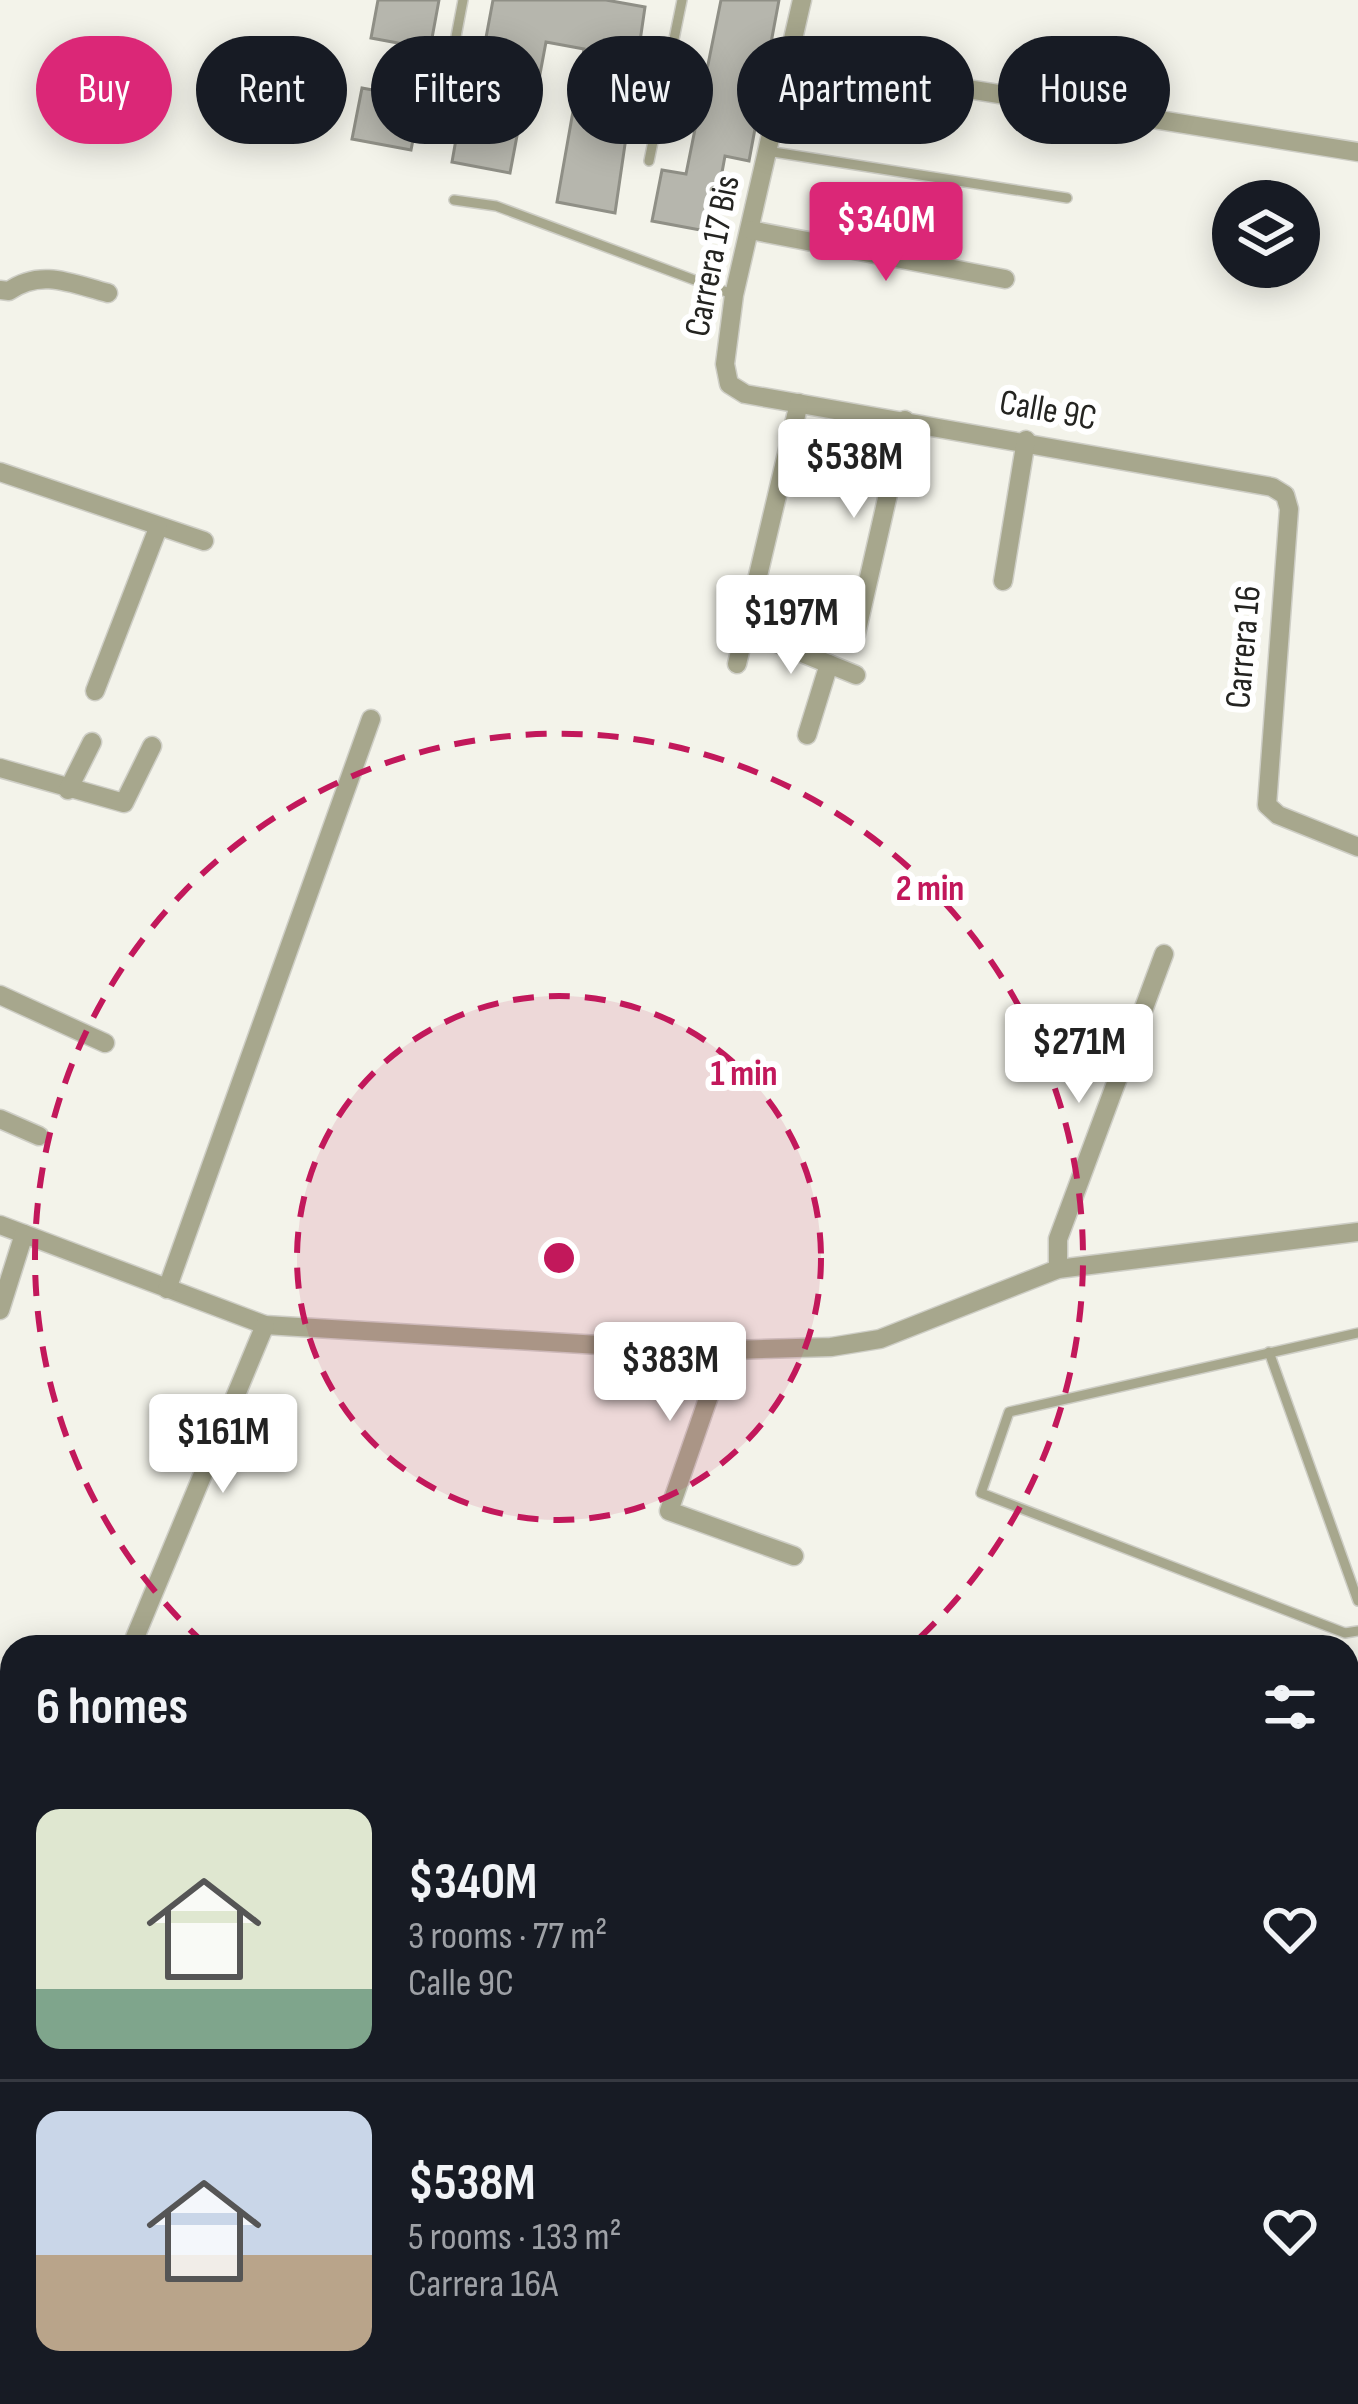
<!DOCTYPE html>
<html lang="en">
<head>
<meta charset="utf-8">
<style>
	:root { --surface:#171b24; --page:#242831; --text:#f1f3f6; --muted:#9ea1a6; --line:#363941; --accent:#db2777 }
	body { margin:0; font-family:"Sofia Sans Condensed",sans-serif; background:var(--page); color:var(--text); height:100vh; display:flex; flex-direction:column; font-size:45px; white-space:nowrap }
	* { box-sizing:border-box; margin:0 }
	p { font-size:39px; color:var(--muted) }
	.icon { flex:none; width:66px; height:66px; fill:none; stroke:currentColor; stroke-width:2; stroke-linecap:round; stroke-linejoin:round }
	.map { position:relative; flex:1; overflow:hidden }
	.side { position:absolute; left:0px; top:1635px; width:1359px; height:771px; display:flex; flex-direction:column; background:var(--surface); border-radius:36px 36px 0 0; box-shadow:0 6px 30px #0003 }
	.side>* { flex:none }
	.guide { position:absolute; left:36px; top:36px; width:1287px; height:108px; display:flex; gap:24px }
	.fabs { position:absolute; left:1212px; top:180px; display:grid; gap:24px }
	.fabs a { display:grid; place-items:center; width:108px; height:108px; border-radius:50%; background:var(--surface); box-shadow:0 6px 30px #0003; font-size:60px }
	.price { position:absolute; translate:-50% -102px; padding:0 27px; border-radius:12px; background:#fff; color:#222; font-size:39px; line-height:78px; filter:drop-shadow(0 3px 6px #0008) }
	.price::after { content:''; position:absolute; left:50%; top:72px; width:36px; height:27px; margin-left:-18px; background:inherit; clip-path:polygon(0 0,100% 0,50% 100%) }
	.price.selected { background:var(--accent); color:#fff }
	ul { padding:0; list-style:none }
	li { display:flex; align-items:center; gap:36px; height:300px; padding:0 36px }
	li+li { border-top:3px solid var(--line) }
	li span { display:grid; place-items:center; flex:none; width:336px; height:240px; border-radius:24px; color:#555 }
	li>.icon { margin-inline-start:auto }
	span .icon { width:144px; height:144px; fill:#fffc; stroke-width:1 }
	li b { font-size:51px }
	h2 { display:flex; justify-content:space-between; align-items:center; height:144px; padding:0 36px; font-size:51px }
	.tag { padding:0 42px; border-radius:54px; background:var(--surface); box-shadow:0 6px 30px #0003; font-size:42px; line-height:108px }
	.tag.selected { background:var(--accent); color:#fff }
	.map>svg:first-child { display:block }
</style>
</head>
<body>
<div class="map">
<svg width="1358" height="2404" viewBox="0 0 1358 2404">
	<rect width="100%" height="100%" fill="#f3f3ea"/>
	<!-- building -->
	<g fill="#b6b6ad" stroke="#8f8f86" stroke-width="3">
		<path d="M378,0H439L430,49L371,38Z"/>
		<path d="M493,0H606L645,7L615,213L557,202L584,49L546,42L534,106L523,104L510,173L452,162L461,111L472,113Z"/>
		<path d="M721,0H779L749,161L725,156L711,232L652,221L662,170L686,174Z"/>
		<path d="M362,88L421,99L411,150L352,139Z"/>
	</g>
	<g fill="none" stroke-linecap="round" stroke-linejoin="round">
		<!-- service casing -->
		<g stroke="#cecec6" stroke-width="12">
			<g id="service">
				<path d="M446,89L463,0"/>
				<path d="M767,151L1067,198"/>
				<path d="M649,161L682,0"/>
				<path d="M454,200L496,206L732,294"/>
				<path d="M1358,1333L1009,1412L981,1493L1345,1633L1358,1631"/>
				<path d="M1269,1352L1358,1601"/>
				<path d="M179,2404L184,2394"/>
			</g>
		</g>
		<!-- minor casing -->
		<g stroke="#cecec6" stroke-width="21">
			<g id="minor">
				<path d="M802,0L734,295L725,364L729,384L745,394L1272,487L1285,495L1289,509L1267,805L1278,815L1358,847"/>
				<path d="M788,60L1358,152"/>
				<path d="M750,230L1005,279"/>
				<path d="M0,290L9,291C41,268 73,284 108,293"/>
				<path d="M0,472L204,541"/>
				<path d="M1003,581L1026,440"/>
				<path d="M745,630L856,675"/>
				<path d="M856,634L905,420"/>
				<path d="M737,664L799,403"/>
				<path d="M95,691L158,528"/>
				<path d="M807,735L829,664"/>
				<path d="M0,768L124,803L152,746"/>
				<path d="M68,790L92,742"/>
				<path d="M0,995L105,1043"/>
				<path d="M0,1119L39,1136"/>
				<path d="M0,1225L265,1325L699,1351L831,1347L880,1339L1058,1269L1358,1232"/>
				<path d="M1058,1269V1239L1164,954"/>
				<path d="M167,1289L371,719"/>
				<path d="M0,1310L24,1234"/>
				<path d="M725,1350L669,1511L794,1556"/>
				<path d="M131,1647L265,1325"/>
				<path d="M0,1719L12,1723"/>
				<path d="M0,1966L12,1937"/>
				<path d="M0,2014L12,2020"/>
				<path d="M1349,2050L1358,2062"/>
				<path d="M0,2103L12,2109"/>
				<path d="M804,2404L805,2401"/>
				<path d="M913,2404L917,2394"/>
			</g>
		</g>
		<!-- service -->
		<use href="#service" stroke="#a7a78d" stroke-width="9"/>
		<!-- minor -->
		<use href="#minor" stroke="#a7a78d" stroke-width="18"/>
	</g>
	<!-- distance rings -->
	<circle cx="559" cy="1258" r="262" fill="#c2185b" fill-opacity=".12"/>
	<g fill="none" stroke="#c2185b" stroke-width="6" stroke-dasharray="21 15">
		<circle cx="559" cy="1258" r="262"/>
		<path d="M205 1644A524 524 0 1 1 913 1644"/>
	</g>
	<g text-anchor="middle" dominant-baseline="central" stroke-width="12" stroke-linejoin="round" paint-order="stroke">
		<!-- street labels -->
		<g font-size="36" fill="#242421" stroke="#fff">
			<text transform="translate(713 256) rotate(-79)">Carrera 17 Bis</text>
			<text transform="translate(1048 411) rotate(10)">Calle 9C</text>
			<text transform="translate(1244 647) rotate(-85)">Carrera 16</text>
		</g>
	</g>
	<circle cx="559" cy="1258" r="18" fill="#c2185b" stroke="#fff" stroke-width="6"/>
	<g font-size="36" text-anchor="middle" font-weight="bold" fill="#c2185b" stroke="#fff" stroke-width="12" stroke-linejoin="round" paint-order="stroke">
		<text x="930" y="900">2 min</text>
		<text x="744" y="1085">1 min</text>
	</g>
</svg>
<div class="fabs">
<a><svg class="icon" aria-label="layers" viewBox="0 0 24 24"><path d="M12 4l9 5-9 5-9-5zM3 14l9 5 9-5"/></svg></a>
</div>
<b class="price selected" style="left:886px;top:284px">$340M</b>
<b class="price" style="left:854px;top:521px">$538M</b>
<b class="price" style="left:791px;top:677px">$197M</b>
<b class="price" style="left:1079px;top:1106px">$271M</b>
<b class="price" style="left:670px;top:1424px">$383M</b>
<b class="price" style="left:223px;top:1496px">$161M</b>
<div class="guide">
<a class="tag selected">Buy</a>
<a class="tag">Rent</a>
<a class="tag">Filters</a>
<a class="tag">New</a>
<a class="tag">Apartment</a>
<a class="tag">House</a>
</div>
<section class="side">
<h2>6 homes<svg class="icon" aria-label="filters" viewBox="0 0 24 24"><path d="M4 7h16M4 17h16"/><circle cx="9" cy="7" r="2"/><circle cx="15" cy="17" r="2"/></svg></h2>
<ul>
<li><span style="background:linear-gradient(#dfe7d0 75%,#7fa58c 0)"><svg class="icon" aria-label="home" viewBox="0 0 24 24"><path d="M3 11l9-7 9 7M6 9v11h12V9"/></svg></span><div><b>$340M</b><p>3 rooms · 77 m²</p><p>Calle 9C</p></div><svg class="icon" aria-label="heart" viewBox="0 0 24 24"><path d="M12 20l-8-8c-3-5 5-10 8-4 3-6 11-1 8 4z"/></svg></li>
<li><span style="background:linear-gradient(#c9d6e8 60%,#b9a48a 0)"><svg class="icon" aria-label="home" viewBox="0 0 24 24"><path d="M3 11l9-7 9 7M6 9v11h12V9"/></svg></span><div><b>$538M</b><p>5 rooms · 133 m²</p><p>Carrera 16A</p></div><svg class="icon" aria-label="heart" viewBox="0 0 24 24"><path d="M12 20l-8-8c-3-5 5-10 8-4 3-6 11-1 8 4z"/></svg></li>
</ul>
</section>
</div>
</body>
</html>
